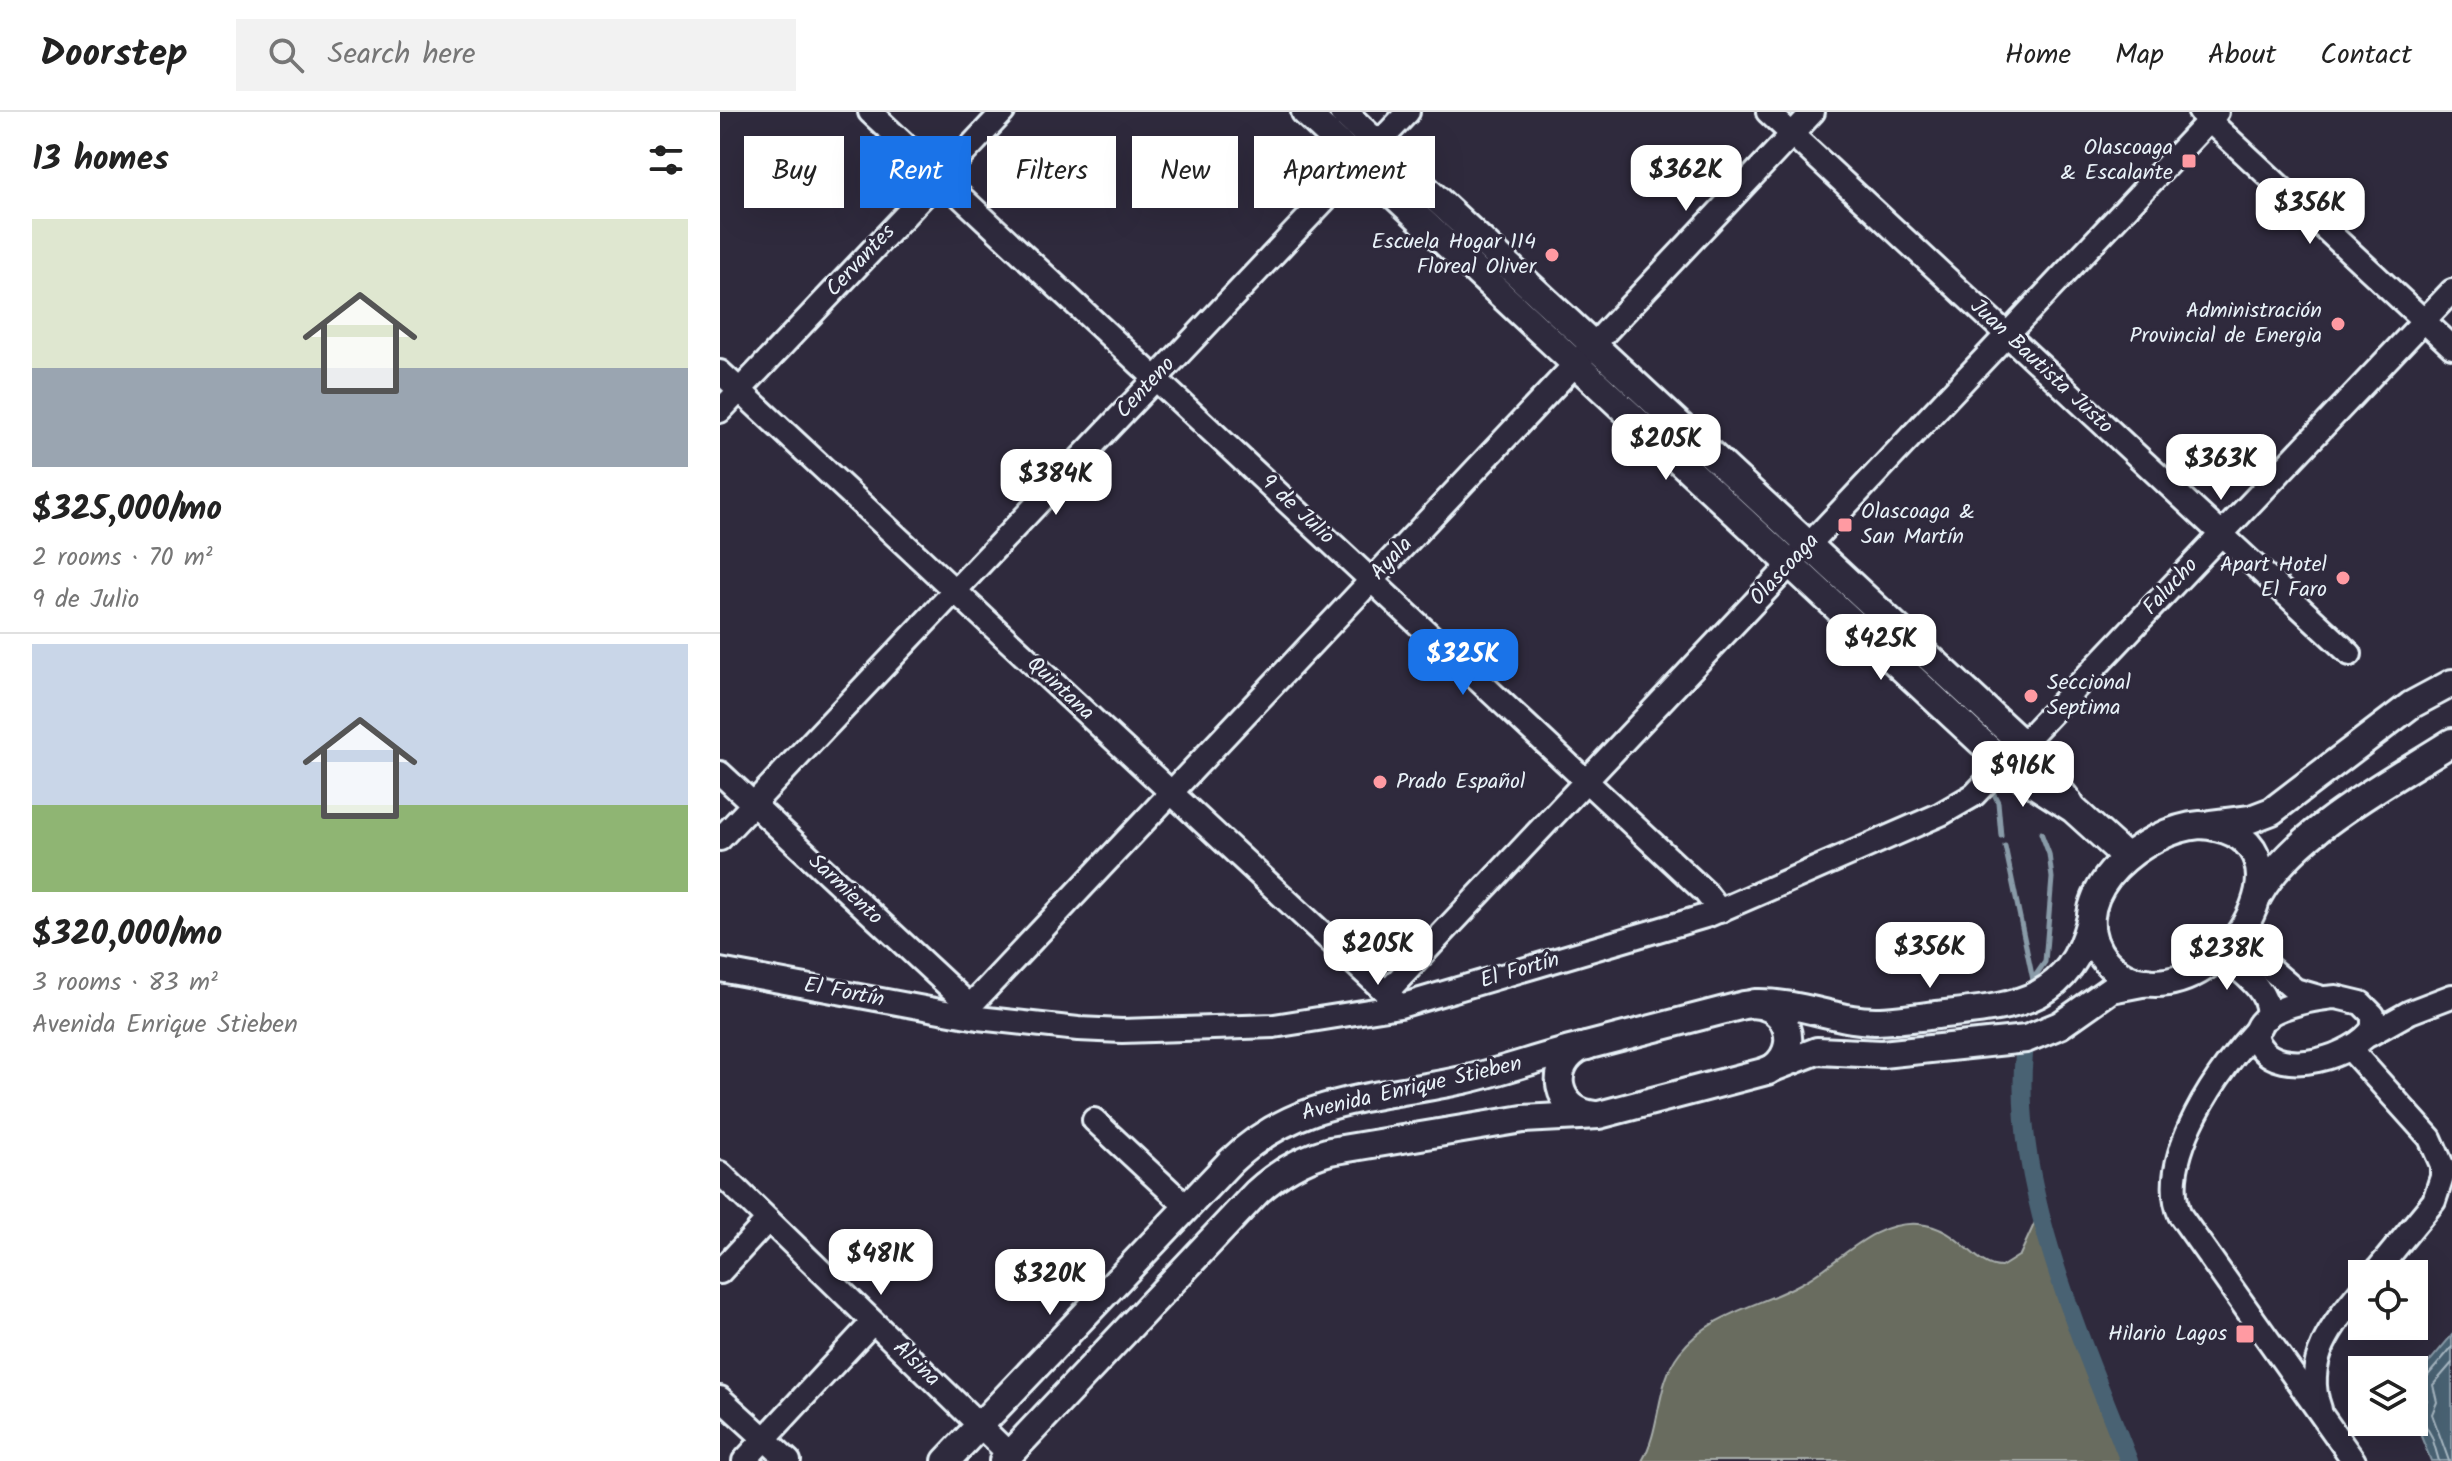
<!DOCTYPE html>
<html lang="en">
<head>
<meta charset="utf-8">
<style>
	:root { --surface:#fff; --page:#f2f2f2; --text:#222; --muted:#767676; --line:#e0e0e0; --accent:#1a73e8 }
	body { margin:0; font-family:Kalam,sans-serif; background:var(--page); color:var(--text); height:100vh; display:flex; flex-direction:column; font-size:30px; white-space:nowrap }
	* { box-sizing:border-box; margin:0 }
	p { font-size:26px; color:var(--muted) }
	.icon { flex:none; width:44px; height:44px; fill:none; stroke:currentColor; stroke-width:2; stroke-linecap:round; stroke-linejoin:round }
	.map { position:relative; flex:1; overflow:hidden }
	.side { display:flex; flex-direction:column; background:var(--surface); width:720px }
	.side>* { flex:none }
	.hud { position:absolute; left:24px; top:24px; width:760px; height:72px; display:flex; gap:16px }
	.controls { position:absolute; left:1628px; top:1148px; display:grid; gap:16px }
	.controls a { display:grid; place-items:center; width:80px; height:80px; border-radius:0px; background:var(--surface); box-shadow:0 8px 32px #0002; font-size:40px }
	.price { position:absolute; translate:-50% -68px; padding:0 18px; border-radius:16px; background:#fff; color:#222; font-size:26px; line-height:52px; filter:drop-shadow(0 2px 4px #0008) }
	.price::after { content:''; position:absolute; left:50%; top:48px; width:24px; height:18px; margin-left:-12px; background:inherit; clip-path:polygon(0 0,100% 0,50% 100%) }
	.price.active { background:var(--accent); color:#fff }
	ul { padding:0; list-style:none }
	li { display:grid; align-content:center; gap:16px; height:424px; padding:0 32px }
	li+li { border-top:2px solid var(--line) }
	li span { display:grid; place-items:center; height:248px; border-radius:0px; color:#555 }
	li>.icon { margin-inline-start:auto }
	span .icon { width:144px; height:144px; fill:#fffc; stroke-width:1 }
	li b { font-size:34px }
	h2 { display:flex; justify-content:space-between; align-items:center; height:96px; padding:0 32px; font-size:34px }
	.pill { padding:0 28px; border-radius:0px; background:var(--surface); box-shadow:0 8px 32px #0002; font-size:28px; line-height:72px }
	.pill.active { background:var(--accent); color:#fff }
	header { display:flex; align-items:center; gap:48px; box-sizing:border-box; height:112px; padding:0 40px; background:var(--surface); border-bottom:2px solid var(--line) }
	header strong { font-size:38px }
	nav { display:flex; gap:44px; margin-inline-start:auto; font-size:28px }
	.search { width:560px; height:72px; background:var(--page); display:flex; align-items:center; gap:20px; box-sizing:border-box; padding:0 28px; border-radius:0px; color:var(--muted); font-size:30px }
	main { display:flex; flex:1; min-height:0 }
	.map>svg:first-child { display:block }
</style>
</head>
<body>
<header>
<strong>Doorstep</strong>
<div class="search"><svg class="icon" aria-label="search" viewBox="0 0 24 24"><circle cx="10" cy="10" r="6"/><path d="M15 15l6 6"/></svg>Search here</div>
<nav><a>Home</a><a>Map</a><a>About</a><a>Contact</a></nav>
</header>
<main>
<section class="side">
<h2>13 homes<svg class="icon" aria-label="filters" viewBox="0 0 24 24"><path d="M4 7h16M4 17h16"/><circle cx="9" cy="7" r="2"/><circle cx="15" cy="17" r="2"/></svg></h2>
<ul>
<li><span style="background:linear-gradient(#dfe7d0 60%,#9aa5b1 0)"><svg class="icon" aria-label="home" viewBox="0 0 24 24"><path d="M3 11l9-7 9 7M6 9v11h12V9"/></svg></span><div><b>$325,000/mo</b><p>2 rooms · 70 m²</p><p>9 de Julio</p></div></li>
<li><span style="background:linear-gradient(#c9d6e8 65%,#8fb573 0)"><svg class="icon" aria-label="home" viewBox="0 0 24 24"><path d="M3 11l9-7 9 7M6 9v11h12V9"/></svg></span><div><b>$320,000/mo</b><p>3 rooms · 83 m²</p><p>Avenida Enrique Stieben</p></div></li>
</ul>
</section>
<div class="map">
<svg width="1732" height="1349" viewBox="0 0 1732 1349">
	<rect width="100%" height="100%" fill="#2f2a3d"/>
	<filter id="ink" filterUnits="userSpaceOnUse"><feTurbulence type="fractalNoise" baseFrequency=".0125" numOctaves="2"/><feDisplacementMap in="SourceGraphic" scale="16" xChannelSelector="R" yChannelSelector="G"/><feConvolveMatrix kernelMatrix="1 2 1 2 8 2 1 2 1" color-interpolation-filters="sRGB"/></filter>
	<g filter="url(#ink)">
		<!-- green -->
		<path fill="#696c5e" stroke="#a8aeab" stroke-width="2" d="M1320,1099L1356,1214L1409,1349H922C942,1315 935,1272 960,1240C992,1200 1038,1195 1080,1172C1119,1152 1150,1109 1198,1112C1241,1115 1253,1155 1281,1155L1300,1143Z"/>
		<!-- water -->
		<path fill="#496273" stroke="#899ba8" stroke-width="2" d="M1732,1223V1349H1711L1694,1307V1294L1699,1288L1694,1282V1268Z"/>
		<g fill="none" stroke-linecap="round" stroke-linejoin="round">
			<!-- shore -->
			<g stroke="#a8b8c3" stroke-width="2">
				<path d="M1719,1349L1712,1325L1699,1302L1707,1288L1699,1274L1732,1235"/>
				<path d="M1729,1349L1712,1302L1717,1290L1713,1273L1732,1251"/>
			</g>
			<!-- stream -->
			<g stroke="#899ba8" stroke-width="5">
				<path d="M1270,674L1278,690L1281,724"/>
				<path d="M1285,734L1313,868"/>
				<path d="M1313,867L1325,850L1332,766L1329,742L1321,721"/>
			</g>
			<!-- canal -->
			<path stroke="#496273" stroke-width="18" d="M1304,942C1291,1073 1362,1228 1409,1349"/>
			<!-- minor casing -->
			<g stroke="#e8f1f8" stroke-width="28">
				<g id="minor">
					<path d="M150,0L985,780L1000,799"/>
					<path d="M1048,0L1630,542"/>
					<path d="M1480,0L1732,235"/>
					<path d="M0,260L676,890"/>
					<path d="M0,299L283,0"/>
					<path d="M0,661L250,894"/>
					<path d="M0,727L688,0"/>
					<path d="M1515,827L1575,878L1599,885"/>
					<path d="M1500,842C1519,859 1552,878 1547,906"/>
					<path d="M0,858L258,906L358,917L402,919L554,914L680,894L989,803L1221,702L1254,683L1732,179"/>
					<path d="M666,881L1497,0"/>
					<path d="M1616,885L1641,891L1653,903V916C1635,944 1561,968 1539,933C1518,898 1598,886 1616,885Z"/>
					<path d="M250,894L1093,0"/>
					<path d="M1540,914C1500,954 1436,1046 1460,1103L1634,1349"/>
					<path d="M1649,923L1690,900L1732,884"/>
					<path d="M1631,938L1710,1026L1722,1053V1065L1714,1089L1654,1162"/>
					<path d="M374,1008L467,1095"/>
					<path d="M0,1061L289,1342"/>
					<path d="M0,1160L48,1108"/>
					<path d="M0,1286L69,1349"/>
					<path d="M1600,1297C1582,1249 1613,1212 1642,1177"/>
					<path d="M24,1349L153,1210"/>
				</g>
			</g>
			<!-- major casing -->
			<g stroke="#e8f1f8" stroke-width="32">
				<g id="major">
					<path d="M585,0L1289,656L1353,697L1406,745"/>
					<path d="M623,0L1308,637L1350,692"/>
					<path d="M1491,712L1531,707L1552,699L1691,593L1732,571"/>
					<path d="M1480,713C1603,721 1513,891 1417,869C1401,865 1387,853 1379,840C1344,780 1426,717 1480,713Z"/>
					<path d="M1538,784C1573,720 1671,669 1732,630"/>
					<path d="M1035,891C1069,890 1099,901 1132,907C1160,912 1189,906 1217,903C1291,894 1348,894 1370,809"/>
					<path d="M875,1003C836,1000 826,953 862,935L1024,893C1066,885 1086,938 1048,959"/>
					<path d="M226,1349L510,1050C578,984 656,987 743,968C785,959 825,943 867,934"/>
					<path d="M283,1349L537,1080C559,1060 581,1047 610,1039L803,1007L879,1003L1043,960L1097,939L1162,942L1306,927L1340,913L1391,877L1427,870"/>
				</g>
			</g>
			<!-- minor -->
			<use href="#minor" stroke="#2f2a3d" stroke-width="22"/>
			<!-- major -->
			<use href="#major" stroke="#2f2a3d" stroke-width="26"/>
		</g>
	</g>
	<!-- markers -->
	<g fill="#ff9aa2" stroke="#2f2a3d" stroke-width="3">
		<rect x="1461" y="41" width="16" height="16" rx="4"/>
		<circle cx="832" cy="143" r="8"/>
		<circle cx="1618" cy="212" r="8"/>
		<rect x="1117" y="405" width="16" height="16" rx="4"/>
		<circle cx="1623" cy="466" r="8"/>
		<circle cx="1311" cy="584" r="8"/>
		<circle cx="660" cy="670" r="8"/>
		<rect x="1515" y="1212" width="20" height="20" rx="4"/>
	</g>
	<g text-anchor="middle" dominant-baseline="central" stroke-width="6" stroke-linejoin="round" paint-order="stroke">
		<!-- poi labels -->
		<g font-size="22" fill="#e8f1f8" stroke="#2f2a3d" text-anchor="end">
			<text x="1453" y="36">Olascoaga<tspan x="1453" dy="25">&amp; Escalante</tspan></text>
			<text x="816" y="130">Escuela Hogar 114<tspan x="816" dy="25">Floreal Oliver</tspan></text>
			<text x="1602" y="199">Administración<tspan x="1602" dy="25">Provincial de Energia</tspan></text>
			<text x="1141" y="400" text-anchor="start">Olascoaga &amp;<tspan x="1141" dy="25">San Martín</tspan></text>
			<text x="1607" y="453">Apart Hotel<tspan x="1607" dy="25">El Faro</tspan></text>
			<text x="1327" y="571" text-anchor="start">Seccional<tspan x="1327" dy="25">Septima</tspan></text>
			<text x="676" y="670" text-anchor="start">Prado Español</text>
			<text x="1507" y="1222">Hilario Lagos</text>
		</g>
		<!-- street labels -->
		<g font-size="22" fill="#e8f1f8" stroke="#2f2a3d">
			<text transform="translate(141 149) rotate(-47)">Cervantes</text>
			<text transform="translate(1321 255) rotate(43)">Juan Bautista Justo</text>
			<text transform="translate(426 276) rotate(-47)">Centeno</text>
			<text transform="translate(577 398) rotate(43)">9 de Julio</text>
			<text transform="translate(672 447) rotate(-47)">Ayala</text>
			<text transform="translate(1065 458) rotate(-47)">Olascoaga</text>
			<text transform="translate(1451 475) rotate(-47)">Falucho</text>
			<text transform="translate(340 577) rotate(43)">Quintana</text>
			<text transform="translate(125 778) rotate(43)">Sarmiento</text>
			<text transform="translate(800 859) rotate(-16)">El Fortín</text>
			<text transform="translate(124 881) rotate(11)">El Fortín</text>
			<text transform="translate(692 977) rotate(-13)">Avenida Enrique Stieben</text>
			<text transform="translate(196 1252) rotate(44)">Alsina</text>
		</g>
	</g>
</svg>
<div class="controls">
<a><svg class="icon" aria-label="locate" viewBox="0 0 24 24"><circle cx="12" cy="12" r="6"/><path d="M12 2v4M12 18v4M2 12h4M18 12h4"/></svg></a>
<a><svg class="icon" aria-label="layers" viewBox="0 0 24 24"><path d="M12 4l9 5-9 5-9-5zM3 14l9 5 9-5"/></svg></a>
</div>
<b class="price" style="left:966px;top:101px">$362K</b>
<b class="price" style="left:1590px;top:134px">$356K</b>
<b class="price" style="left:946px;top:370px">$205K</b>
<b class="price" style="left:1501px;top:390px">$363K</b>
<b class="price" style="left:336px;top:405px">$384K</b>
<b class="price" style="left:1161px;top:570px">$425K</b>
<b class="price active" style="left:743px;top:585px">$325K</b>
<b class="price" style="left:1303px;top:697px">$916K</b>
<b class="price" style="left:658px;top:875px">$205K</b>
<b class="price" style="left:1210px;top:878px">$356K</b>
<b class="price" style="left:1507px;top:880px">$238K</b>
<b class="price" style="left:161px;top:1185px">$481K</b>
<b class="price" style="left:330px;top:1205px">$320K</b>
<div class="hud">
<a class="pill">Buy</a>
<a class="pill active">Rent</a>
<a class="pill">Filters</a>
<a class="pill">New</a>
<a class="pill">Apartment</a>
</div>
</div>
</main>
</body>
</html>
